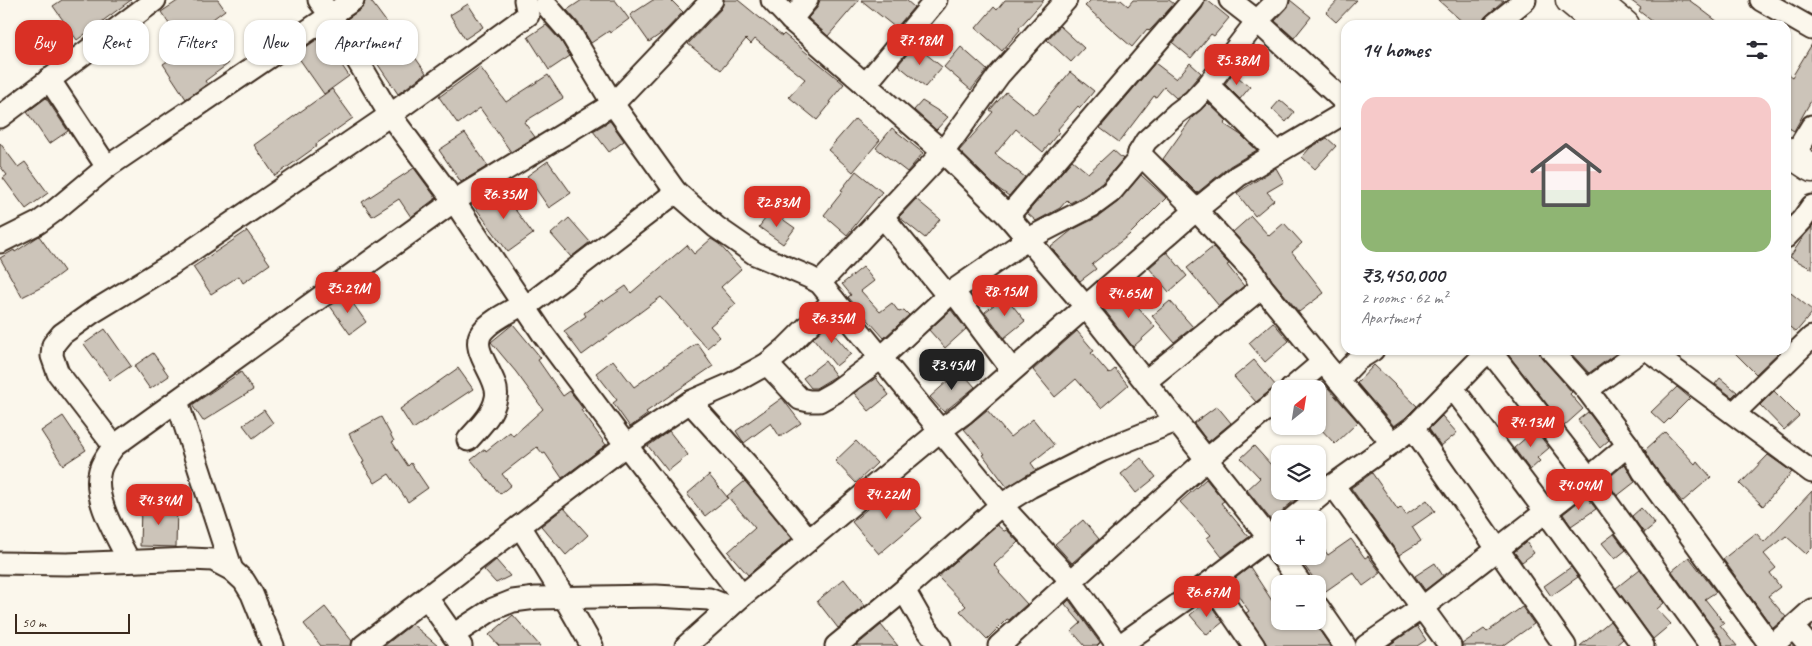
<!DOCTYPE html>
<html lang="en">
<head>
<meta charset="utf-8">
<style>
	:root { --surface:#fff; --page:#f7f7f7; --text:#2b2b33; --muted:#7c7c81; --accent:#d93025 }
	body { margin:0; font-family:Caveat,sans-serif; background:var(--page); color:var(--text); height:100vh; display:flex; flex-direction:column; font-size:19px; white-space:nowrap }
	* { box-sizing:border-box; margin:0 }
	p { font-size:16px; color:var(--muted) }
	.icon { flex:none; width:28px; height:28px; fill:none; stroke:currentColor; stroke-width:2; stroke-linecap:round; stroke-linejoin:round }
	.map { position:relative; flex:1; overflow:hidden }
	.sheet { position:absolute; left:1341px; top:20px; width:450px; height:335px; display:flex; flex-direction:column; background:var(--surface); border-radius:15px; box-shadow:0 1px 4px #0004 }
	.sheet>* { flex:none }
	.top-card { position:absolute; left:15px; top:20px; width:475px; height:45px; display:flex; gap:10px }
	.needle { width:32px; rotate:30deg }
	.tools { position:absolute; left:1271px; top:380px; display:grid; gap:10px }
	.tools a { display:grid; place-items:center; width:55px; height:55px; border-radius:10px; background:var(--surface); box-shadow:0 1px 4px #0004; font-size:25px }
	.scale { position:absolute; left:15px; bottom:12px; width:115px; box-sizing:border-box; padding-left:5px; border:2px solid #3b2a1e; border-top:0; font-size:14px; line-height:18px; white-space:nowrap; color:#3b2a1e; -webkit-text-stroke:4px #fbf7ec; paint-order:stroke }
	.price { position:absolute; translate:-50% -42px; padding:0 11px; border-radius:10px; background:var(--accent); color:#fff; font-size:16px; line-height:32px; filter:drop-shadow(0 1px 2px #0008) }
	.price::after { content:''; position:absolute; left:50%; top:30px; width:15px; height:11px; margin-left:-8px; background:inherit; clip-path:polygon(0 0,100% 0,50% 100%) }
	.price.on { background:#222; color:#fff }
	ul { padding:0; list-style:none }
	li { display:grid; align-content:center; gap:10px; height:265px; padding:0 20px }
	li span { display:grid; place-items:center; height:155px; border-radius:15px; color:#555 }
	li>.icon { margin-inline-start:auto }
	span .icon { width:90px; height:90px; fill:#fffc; stroke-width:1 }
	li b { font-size:21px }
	h2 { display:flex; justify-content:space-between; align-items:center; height:60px; padding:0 20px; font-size:21px }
	.chip { padding:0 18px; border-radius:15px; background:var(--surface); box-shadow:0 1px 4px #0004; font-size:18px; line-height:45px }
	.chip.on { background:var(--accent); color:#fff }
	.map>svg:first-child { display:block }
</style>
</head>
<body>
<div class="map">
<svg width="1812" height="646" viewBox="0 0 1812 646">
	<rect width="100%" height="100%" fill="#fbf7ec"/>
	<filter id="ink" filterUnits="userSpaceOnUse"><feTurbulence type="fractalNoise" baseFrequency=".02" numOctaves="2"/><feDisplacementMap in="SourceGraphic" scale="10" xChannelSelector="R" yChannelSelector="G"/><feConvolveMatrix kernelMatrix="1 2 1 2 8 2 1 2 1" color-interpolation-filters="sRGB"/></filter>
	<g filter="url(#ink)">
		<!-- building -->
		<g fill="#ccc4b9" stroke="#3b2a1e">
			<path d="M62,0H131L77,40L53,6Z"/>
			<path d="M179,0H218L225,10L202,27L228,64L205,81L207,84L186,99L163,64L186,49L161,12Z"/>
			<path d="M365,0H370L401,42L403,40L426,73L398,94L347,19L360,10L364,6Z"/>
			<path d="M582,0H615L629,19L610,33L609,31L591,43L581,26L567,10Z"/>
			<path d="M653,0H671L683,12L665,31L649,42L630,15Z"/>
			<path d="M724,0H738L782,36L784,34L844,84L829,102L831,103L817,120L789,97L805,79L755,39L751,44L746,39L721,70L688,44L721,9Z"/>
			<path d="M820,0H859L828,36L808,18L817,8Z"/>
			<path d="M861,0H906L914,7L896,28Z"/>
			<path d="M1005,0H1044L1019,28L1020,30L1002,51L976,28L994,7L997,10Z"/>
			<path d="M1091,0H1121L1128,6L1133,0H1169L1174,4L1153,27L1149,31L1147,29L1132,47L1085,6Z"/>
			<path d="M1205,0H1207L1229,18L1214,36L1211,34L1191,58L1173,43L1202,8Z"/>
			<path d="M1290,0L1311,17L1294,38L1275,21L1287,8Z"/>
			<path d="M1338,0H1357L1336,22L1326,13Z"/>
			<path d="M1438,0H1504L1486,16L1482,25H1466Z"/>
			<path d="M1630,0H1689L1722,25H1657L1639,11L1641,8Z"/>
			<path d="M468,4L483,27L465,39L450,15Z"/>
			<path d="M546,25L561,41L570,56L549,70L528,37Z"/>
			<path d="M1060,26L1084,48L1071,62L1047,40Z"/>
			<path d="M322,36L349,76L324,94L296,54Z"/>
			<path d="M1812,44V99L1794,131L1786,126V73L1792,77Z"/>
			<path d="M915,45L942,67L925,87L898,65Z"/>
			<path d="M961,47L987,70L971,90L944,67Z"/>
			<path d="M1155,63L1176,79L1190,63L1201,73L1185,92L1176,98L1164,87L1156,97L1154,96L1119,142L1100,128Z"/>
			<path d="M480,67L506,102L548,75L563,98L524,122L535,137L511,152L480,108L458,124L439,97Z"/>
			<path d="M1070,72L1094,91L1080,108L1078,106L1057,130L1059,132L1043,152L1016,129L995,154L1025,177L1009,196L996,187L959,151L993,112L990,110L1006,92L1033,114L1036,113Z"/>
			<path d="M1233,73L1250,87L1240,99L1225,84Z"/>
			<path d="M332,89L353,118L316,144L317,146L275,176L254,145Z"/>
			<path d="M46,98L68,131L49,144L27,112Z"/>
			<path d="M1280,100L1294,112L1286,122L1272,109Z"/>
			<path d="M922,101L948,117L936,130L914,110Z"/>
			<path d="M1208,103L1227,121L1224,124L1241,135L1257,150L1230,166L1197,193L1163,159L1192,118Z"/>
			<path d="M855,119L880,140L853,172L828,150Z"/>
			<path d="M610,121L624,141L609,152L593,131Z"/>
			<path d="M892,128L923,153L907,172L876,148Z"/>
			<path d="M465,133L488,166L461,182L439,150Z"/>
			<path d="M1327,138L1336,146L1315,169L1302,157L1310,148Z"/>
			<path d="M0,143L18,167L25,162L48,193L26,209L3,178L7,175L0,166Z"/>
			<path d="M1113,150L1123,159L1102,183L1085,195L1070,203L1067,200L1060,208L1036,221L1027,213L1072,160L1088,173Z"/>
			<path d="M548,161L571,193L549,208L527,176Z"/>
			<path d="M414,168L436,198L411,217L399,199L372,216L362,202Z"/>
			<path d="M1276,168L1284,182L1267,192L1274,200L1255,216L1237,193Z"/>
			<path d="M856,171L882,192L847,235L824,215L843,191L841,190Z"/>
			<path d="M1141,175L1166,198L1129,235L1092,264L1096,269L1080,281L1051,247L1072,230L1098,217L1118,202Z"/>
			<path d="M500,189L533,234L508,252L475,207Z"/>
			<path d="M916,199L940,219L925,238L899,217Z"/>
			<path d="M771,211L795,228L783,244L759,227Z"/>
			<path d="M1251,216L1269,236L1284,223L1302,243L1292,252L1324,293L1299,312L1272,280L1263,265L1233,232Z"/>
			<path d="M569,218L590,242L571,257L551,234Z"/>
			<path d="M1812,227V269L1790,257L1804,236Z"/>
			<path d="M247,231L270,264L243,283L239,276L211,294L193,267Z"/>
			<path d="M39,236L64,271L44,286L22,297L0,258L14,250L15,252Z"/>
			<path d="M711,239L719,244L741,269L721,287L736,304L710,326L720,337L707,348L661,297L582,355L564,331L586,316L584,313L602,300L603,302L626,286L631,293L687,245L694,254Z"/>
			<path d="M1213,247L1229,264L1227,265L1244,286L1219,306L1187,268Z"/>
			<path d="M1167,252L1187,276L1169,292L1149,268Z"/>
			<path d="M863,267L874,281L861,291L880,312L892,303L899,312L904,310L909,315L884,338L848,297L851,295L842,284Z"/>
			<path d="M1786,289L1812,310V313L1796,332L1786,324Z"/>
			<path d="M1123,291L1155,327L1133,347L1103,308Z"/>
			<path d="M347,295L366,322L350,334L330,306Z"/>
			<path d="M1005,296L1025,321L1004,338L985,312Z"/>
			<path d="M1170,301L1193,327L1174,342L1152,316Z"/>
			<path d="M951,310L966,329L945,348L929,330Z"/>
			<path d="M833,319L839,326L832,332L851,354L836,366L813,338Z"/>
			<path d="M1273,322L1289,341L1265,362L1249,343Z"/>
			<path d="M513,324L541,358L538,360L563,396L570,391L583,409L581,410L606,445L562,478L545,453L543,454L537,447L502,474L511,485L500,494L471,460L485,449L486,451L510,432L513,436L543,409L516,372L491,342Z"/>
			<path d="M105,329L131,366L110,380L84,344Z"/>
			<path d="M1077,331L1094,351L1091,353L1109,374L1115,369L1128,385L1101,408L1076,379L1055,397L1033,370Z"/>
			<path d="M697,343L713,366L646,412L648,414L630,427L613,403L617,400L596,373L613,360L634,387Z"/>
			<path d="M1511,350H1539L1542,358L1572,392L1570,394L1583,409L1564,426L1507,353Z"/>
			<path d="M1568,350H1621L1589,373Z"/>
			<path d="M1732,350H1781L1756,374Z"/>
			<path d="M153,353L169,376L150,389L134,366Z"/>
			<path d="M1254,360L1276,386L1256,402L1234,377Z"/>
			<path d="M825,361L836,376L816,388H811L803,378Z"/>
			<path d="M1374,365L1417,406L1405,418L1394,426L1357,383Z"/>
			<path d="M458,368L473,389L413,429L400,409Z"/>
			<path d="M960,370L975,387L944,412L930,397Z"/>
			<path d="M241,372L253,390L203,421L192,405Z"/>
			<path d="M876,378L889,395L869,411L854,393Z"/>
			<path d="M1720,378L1737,392L1732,397L1715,384Z"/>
			<path d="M1321,380L1358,422L1335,444L1318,426V383Z"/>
			<path d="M1677,387L1690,398L1664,424L1651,412Z"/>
			<path d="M1774,391L1799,416L1784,430L1760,405Z"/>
			<path d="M782,398L801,423L780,437L771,423L744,443L736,431Z"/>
			<path d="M1217,406L1231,423L1208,442L1194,423Z"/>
			<path d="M264,410L273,423L253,438L243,425Z"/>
			<path d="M987,410L1010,437L1033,419L1054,445L1031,463L1036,470L1007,487L983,455L985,454L964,429Z"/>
			<path d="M1588,412L1609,440L1600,448L1578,420Z"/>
			<path d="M63,416L86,450L63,465L41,431Z"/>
			<path d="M1442,416L1457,433L1441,446L1429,429Z"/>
			<path d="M381,417L394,441L392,442L408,466L411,463L428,488L408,502L389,474L375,483L362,463L364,462L349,434Z"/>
			<path d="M1532,425L1549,448L1537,458L1540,461L1530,470L1514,448L1528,436L1524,431Z"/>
			<path d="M669,431L688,455L668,471L648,446Z"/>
			<path d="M1665,432L1695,464L1697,461L1711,477L1682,502L1653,464L1645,450Z"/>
			<path d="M856,441L877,463L856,483L835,461Z"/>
			<path d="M1254,446L1280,475V491H1297L1301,495L1284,509L1280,517L1271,520L1247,490L1260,478L1241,458Z"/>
			<path d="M1768,455L1792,472L1763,506L1740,484Z"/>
			<path d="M1141,458L1156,477L1136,493L1121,474Z"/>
			<path d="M1625,464L1635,482L1617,496L1606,480Z"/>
			<path d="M1372,473L1398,510L1401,507L1406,515L1427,500L1435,511L1412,527L1421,541L1399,555L1351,488Z"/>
			<path d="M709,475L728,498L705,516L687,494Z"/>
			<path d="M1206,479L1224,501L1221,503L1249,537L1222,557L1207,538L1211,535L1180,502Z"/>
			<path d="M745,481L792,538L748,575L728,552L755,528L727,496Z"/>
			<path d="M895,485L922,518L879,554L852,522Z"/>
			<path d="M1812,491V548L1806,554L1786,536L1764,554L1776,568L1770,573L1780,587L1768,596L1786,617L1773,628L1723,559L1756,533L1764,542Z"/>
			<path d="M1586,496L1596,509L1571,526L1563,514Z"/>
			<path d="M141,506H177L176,547L140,546Z"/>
			<path d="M564,508L588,535L566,555L541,526Z"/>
			<path d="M1641,508L1655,524L1644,533L1632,516Z"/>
			<path d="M1083,520L1099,539L1072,563L1055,544Z"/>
			<path d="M997,525L1004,531L1007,530L1018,542L994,565L1000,572L999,573L1027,604L1009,620L1007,619L987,639L960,611L966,606L938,577Z"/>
			<path d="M1614,534L1626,550L1615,559L1602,543Z"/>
			<path d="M1351,539L1365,558L1368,556L1381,573L1363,586L1353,572L1320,595H1318V584L1297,556H1318V541L1328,555Z"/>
			<path d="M1526,542L1534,553L1522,562L1514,552Z"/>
			<path d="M1689,557L1716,592L1705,599L1724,623L1720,625L1737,646H1723L1721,639L1672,571Z"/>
			<path d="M496,560L510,576L496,583L484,570Z"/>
			<path d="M1435,563L1443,576L1425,590L1415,576Z"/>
			<path d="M1250,567L1280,613V621H1313L1330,646H1268L1246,613L1249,611L1229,583Z"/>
			<path d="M1571,567L1578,577L1551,596L1544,586Z"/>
			<path d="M1640,569L1664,603L1657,609L1671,624L1653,639L1616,588Z"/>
			<path d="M844,579L865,606L838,628L817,601Z"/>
			<path d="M1069,600L1100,643L1097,646H1085L1072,631L1081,623L1065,604Z"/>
			<path d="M1207,601L1223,622L1207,635L1190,615Z"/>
			<path d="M325,607L352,641L351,646H321L304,624Z"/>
			<path d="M1522,607L1534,624L1503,646H1462V644L1484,629L1487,632Z"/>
			<path d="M513,615L540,646H499L489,635Z"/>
			<path d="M1610,621L1623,639L1615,646H1580Z"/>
			<path d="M412,624L438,646H384Z"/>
			<path d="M881,625L898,646H856Z"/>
			<path d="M1417,626L1426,640L1417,646H1388Z"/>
		</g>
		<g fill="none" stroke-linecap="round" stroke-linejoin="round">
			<!-- minor casing -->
			<g stroke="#3b2a1e" stroke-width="25">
				<g id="minor">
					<path d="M525,0L528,15L390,115L454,201L543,334L626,445L742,596"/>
					<path d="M772,0L791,20L943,152L1008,216L1085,306L1261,528L1268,538L1210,582L1254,646"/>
					<path d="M1230,0L1257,21L1346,103"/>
					<path d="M1761,0L1812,29"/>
					<path d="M546,5L571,34L613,104L676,192L716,227L755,254L809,277L820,283L1001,505L1071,581L1118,646"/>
					<path d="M791,20L807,0"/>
					<path d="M1494,25L1525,0"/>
					<path d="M49,79L107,167"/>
					<path d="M865,85L936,0"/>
					<path d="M1208,85L1276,152"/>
					<path d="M0,117L155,0"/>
					<path d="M1139,153L1196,210L1254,273L1262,287L1323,362L1291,389"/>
					<path d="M1793,157L1812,126"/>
					<path d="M1008,216L1193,0"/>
					<path d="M883,217L948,296"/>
					<path d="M1786,237L1802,220L1812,206"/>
					<path d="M0,242L38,223L53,212L107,167L353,0"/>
					<path d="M820,283L943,152L999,75L1066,0"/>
					<path d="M953,291L1012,370"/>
					<path d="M526,307L676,192"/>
					<path d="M1551,350L1587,390L1628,445L1643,471L1771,646"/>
					<path d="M1648,350L1812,472"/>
					<path d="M1490,351L1589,478L1711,646"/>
					<path d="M1323,362L1392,443"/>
					<path d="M767,364L800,399L809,401H819L835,392L881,358L953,291L1028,239L1092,206L1111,192L1137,161L1139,153L1146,141L1177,113L1193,101L1208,85L1257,21L1278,0"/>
					<path d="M1338,380L1357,360L1373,350"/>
					<path d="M1146,381L1262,287"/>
					<path d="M1452,387L1546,512L1643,646"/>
					<path d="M1587,390L1642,350"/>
					<path d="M177,401L232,570"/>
					<path d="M690,402L749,467L809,540"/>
					<path d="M1734,413L1812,337"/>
					<path d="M1413,428L1565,646"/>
					<path d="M468,440C479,427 493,415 496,398C501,378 468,351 482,332C491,320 510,312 523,304"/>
					<path d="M114,446L58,373L52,356L53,345L62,334L93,312L172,264L390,115L331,16L319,0"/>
					<path d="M1333,485L1450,646"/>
					<path d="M1292,519L1333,485L1413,428L1479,360L1491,350"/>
					<path d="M520,526L564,597L592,646"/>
					<path d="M1280,529L1268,538L1280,555"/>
					<path d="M1281,556L1301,584"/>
					<path d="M129,561C117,536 92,499 100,470C102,462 109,453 114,446L454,201L613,104L712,0"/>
					<path d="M0,563L67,564L190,559L213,560L232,570L244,581L252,594L273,646"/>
					<path d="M904,590L924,625L940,646"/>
					<path d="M427,598L461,646"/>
					<path d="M1318,607L1345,646"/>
					<path d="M1793,627L1809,646"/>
					<path d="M453,635L493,609L513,601L536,598L656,596L709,599L729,607"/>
					<path d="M363,646L626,445L690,402L729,385L767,364L786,348L834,300"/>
					<path d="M686,646L742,596L941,430L963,414L1196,210L1238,176L1346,112"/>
					<path d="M836,646L904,590L1001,505L1030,487L1101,451L1176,421"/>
					<path d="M999,646L1206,460L1280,398"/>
					<path d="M1119,646L1210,582"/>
					<path d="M1366,646L1423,607L1589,478L1628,445"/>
					<path d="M1772,646L1812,610"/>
				</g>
			</g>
			<!-- highway casing -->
			<g stroke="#3b2a1e" stroke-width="31">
				<g id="highway">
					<path d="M1570,0L1600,25"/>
					<path d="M1595,0L1625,25"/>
					<path d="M1786,151L1812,168"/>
				</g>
			</g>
			<!-- minor -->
			<use href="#minor" stroke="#fbf7ec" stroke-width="21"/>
			<!-- highway -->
			<use href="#highway" stroke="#fbf7ec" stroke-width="28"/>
		</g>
	</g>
</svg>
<div class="tools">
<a><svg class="needle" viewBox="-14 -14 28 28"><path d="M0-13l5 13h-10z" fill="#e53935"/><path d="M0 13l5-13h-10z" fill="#7c7c81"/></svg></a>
<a><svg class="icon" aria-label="layers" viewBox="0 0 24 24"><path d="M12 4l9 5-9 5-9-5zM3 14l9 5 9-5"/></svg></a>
<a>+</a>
<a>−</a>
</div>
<div class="scale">50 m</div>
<b class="price" style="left:920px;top:66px">₹7.18M</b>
<b class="price" style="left:1237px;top:86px">₹5.38M</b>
<b class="price" style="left:504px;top:220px">₹6.35M</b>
<b class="price" style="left:777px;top:228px">₹2.83M</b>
<b class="price" style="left:348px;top:314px">₹5.29M</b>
<b class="price" style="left:1005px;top:317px">₹8.15M</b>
<b class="price" style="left:1129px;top:319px">₹4.65M</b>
<b class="price" style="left:832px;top:344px">₹6.35M</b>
<b class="price on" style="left:952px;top:391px">₹3.45M</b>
<b class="price" style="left:1531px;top:448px">₹4.13M</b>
<b class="price" style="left:1579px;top:511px">₹4.04M</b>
<b class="price" style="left:887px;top:520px">₹4.22M</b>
<b class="price" style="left:159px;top:526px">₹4.34M</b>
<b class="price" style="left:1207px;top:618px">₹6.67M</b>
<div class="top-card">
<a class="chip on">Buy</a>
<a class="chip">Rent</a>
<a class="chip">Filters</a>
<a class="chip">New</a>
<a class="chip">Apartment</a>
</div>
<section class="sheet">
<h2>14 homes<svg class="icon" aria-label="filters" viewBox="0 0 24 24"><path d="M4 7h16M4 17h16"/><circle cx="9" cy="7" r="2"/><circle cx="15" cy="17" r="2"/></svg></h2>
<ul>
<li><span style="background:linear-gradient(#f6c9c9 60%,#8fb573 0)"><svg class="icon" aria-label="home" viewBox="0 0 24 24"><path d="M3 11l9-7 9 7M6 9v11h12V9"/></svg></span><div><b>₹3,450,000</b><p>2 rooms · 62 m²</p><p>Apartment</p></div></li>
</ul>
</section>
</div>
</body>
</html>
